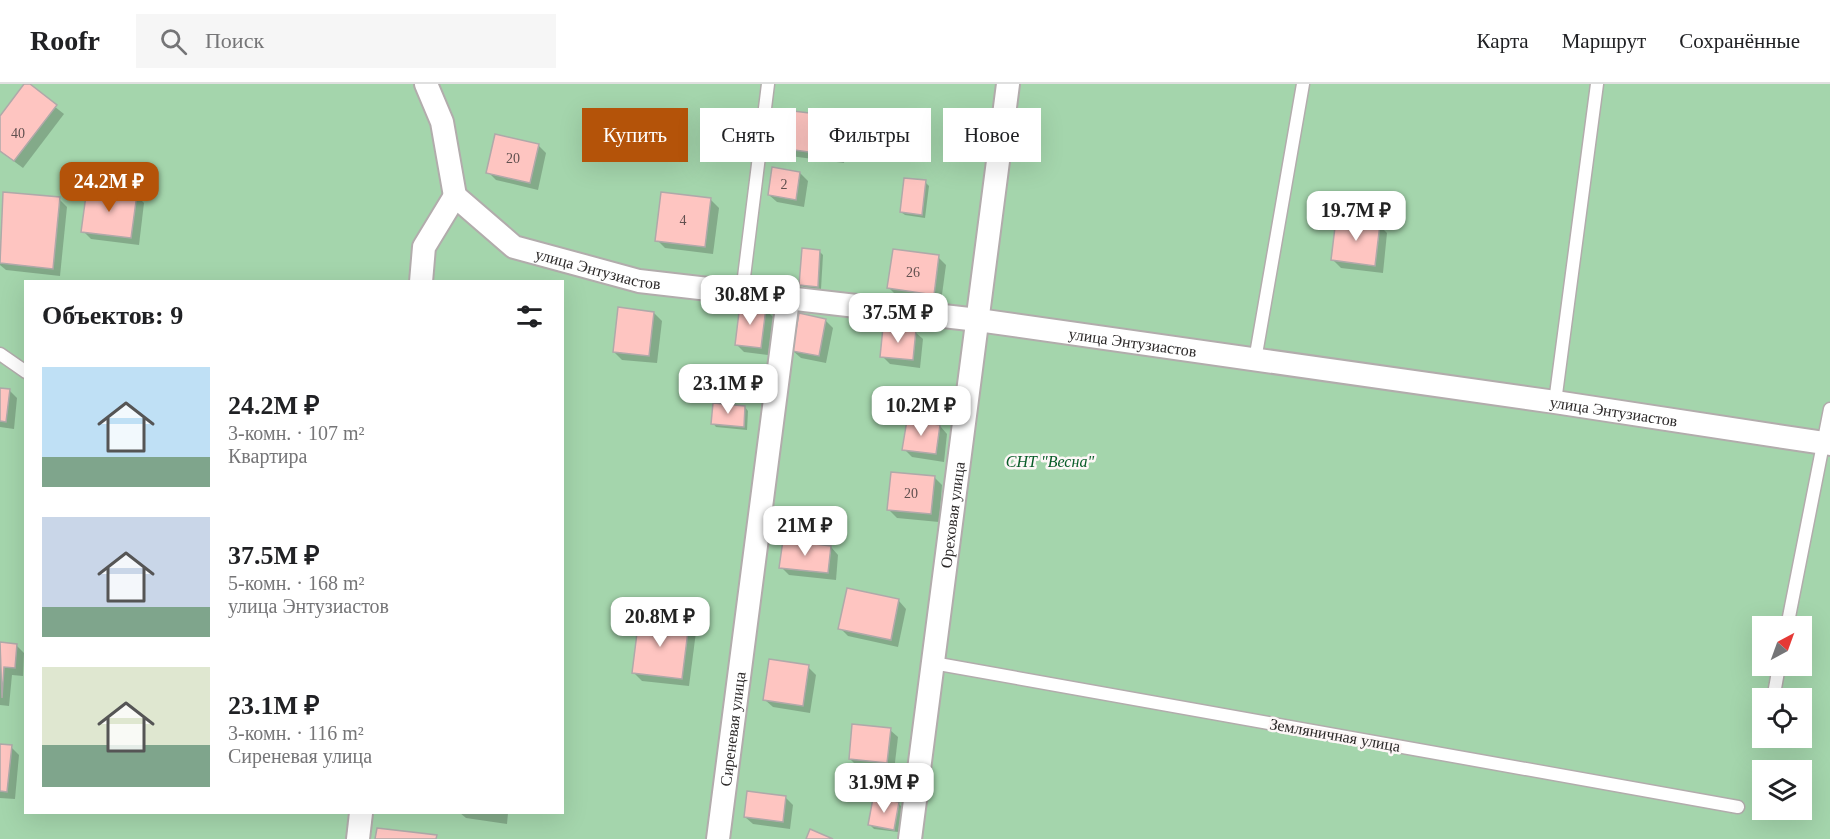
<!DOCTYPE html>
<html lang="ru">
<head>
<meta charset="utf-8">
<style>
	:root { --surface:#fff; --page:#f6f6f6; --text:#202124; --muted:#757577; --line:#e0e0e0; --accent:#b45309 }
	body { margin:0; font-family:Georgia,serif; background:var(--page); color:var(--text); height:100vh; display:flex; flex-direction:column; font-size:22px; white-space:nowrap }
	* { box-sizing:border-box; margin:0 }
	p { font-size:20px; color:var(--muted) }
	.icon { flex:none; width:33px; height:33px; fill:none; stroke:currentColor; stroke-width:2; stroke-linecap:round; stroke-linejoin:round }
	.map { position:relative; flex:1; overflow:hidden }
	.panel { position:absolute; left:24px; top:196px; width:540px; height:534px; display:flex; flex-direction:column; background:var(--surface); border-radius:0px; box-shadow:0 6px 24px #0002 }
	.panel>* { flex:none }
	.guide { position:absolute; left:582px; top:24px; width:570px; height:54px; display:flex; gap:12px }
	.needle { width:39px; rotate:41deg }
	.buttons { position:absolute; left:1752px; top:532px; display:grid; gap:12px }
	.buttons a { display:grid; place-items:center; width:60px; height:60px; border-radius:0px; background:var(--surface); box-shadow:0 6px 24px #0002; font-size:30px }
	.price { position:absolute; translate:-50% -51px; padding:0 14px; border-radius:12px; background:#fff; color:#222; font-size:20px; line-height:39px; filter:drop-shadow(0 2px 3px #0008) }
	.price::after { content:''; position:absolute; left:50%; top:36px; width:18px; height:14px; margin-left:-9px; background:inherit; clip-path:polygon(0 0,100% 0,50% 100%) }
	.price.active { background:var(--accent); color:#fff }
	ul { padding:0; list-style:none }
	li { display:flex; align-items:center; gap:18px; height:150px; padding:0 18px }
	li span { display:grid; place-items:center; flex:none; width:168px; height:120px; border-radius:0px; color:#555 }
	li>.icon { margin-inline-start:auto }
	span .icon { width:72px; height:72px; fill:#fffc; stroke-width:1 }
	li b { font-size:26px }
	h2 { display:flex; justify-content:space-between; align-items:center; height:72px; padding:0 18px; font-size:26px }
	.pill { padding:0 21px; border-radius:0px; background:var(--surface); box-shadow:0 6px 24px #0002; font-size:21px; line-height:54px }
	.pill.active { background:var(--accent); color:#fff }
	header { display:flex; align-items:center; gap:36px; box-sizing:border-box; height:84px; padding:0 30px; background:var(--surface); border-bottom:2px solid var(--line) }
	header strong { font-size:28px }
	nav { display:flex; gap:33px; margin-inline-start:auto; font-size:21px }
	.search { width:420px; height:54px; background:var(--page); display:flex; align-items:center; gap:15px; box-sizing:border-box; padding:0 21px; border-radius:0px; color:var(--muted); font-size:22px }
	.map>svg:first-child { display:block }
</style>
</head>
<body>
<header>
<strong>Roofr</strong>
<div class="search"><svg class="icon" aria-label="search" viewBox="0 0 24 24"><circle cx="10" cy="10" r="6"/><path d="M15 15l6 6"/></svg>Поиск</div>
<nav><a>Карта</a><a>Маршрут</a><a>Сохранённые</a></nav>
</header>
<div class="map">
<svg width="1830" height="755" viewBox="0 0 1830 755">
	<rect width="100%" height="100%" fill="#f0eae9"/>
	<!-- green -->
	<path fill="#a4d5ac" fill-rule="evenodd" d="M0,0H1830V755H0ZM26,198H562V729H26ZM1762,543H1802V582H1762ZM1762,615H1802V654H1762ZM1762,687H1802V726H1762Z"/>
	<!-- shadow -->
	<g fill="#0003">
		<path d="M26,0L64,30L23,84L0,67V34Z"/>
		<path d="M841,35L849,43L844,79L790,72L782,64Z"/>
		<path d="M979,43L987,51L984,77L958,73L950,65Z"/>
		<path d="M538,61L546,69L538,106L496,96L488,88Z"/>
		<path d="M800,89L808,97L804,123L777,118L769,111Z"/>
		<path d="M925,98L929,102L925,134L905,131L901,128Z"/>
		<path d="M4,109L59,115L67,123L60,192L6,186L0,181Z"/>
		<path d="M136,111L144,119L139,161L91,155L83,147Z"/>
		<path d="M711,116L719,124L713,170L665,164L657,156Z"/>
		<path d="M1379,141L1387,149L1383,189L1341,184L1333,176Z"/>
		<path d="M819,167L823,171L821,205L805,204L801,201Z"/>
		<path d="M938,173L946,181L941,218L897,212L889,204Z"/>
		<path d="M765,225L773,233L768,271L744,268L736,260Z"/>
		<path d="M654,229L662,237L657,279L622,276L614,268Z"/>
		<path d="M825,236L833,244L826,279L801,274L793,267Z"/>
		<path d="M915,248L923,255L920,284L890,280L882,272Z"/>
		<path d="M0,305L9,306L17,314L14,345L0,343Z"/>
		<path d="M745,323L748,327L747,346L716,343L713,339Z"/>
		<path d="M940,342L947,350L944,378L912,373L904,365Z"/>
		<path d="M934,393L942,401L939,438L897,434L889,426Z"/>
		<path d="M831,463L838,471L836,496L789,491L781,483Z"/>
		<path d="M899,517L906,525L898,563L848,552L840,544Z"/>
		<path d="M688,540L696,548L689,602L642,597L634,589Z"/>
		<path d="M0,560L16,561L24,569L23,592L12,591L9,622L0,621Z"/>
		<path d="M808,583L816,591L810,629L773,623L765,616Z"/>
		<path d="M890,646L898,653L894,687L858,683L850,675Z"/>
		<path d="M0,662L11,663L19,671L15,715L0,714Z"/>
		<path d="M785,713L793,721L790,745L753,740L745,733Z"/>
		<path d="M898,719L902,723L898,748L874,745L870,741Z"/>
		<path d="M460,729H508L507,740L466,734Z"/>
	</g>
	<!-- building -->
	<g fill="#fec5c1" stroke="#afa9a9" stroke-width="1.5">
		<path d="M24,0H30L57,21L14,77L0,67V32Z"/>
		<path d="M785,26L842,33L837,72L780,64Z"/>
		<path d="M953,38L980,42L976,69L949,66Z"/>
		<path d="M495,50L539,60L530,99L486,89Z"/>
		<path d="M772,83L800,88L796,116L768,111Z"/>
		<path d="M904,94L926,96L922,131L900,128Z"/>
		<path d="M87,104L137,110L131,154L81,148Z"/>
		<path d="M3,108L60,113L53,185L0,179Z"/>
		<path d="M661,108L711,114L705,163L655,157Z"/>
		<path d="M1336,135L1380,140L1375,182L1331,176Z"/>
		<path d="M802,164L820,166L818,203L799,201Z"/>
		<path d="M893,165L939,171L934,211L887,204Z"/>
		<path d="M740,220L766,224L761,264L735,261Z"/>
		<path d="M618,223L654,228L649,272L613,268Z"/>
		<path d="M799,229L826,235L819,272L792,267Z"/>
		<path d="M883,243L916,246L913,276L880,273Z"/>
		<path d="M0,304L10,305L6,338L0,337Z"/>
		<path d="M713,319L745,322L744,343L711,340Z"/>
		<path d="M907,336L940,341L936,370L902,366Z"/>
		<path d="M891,388L935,392L931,430L887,426Z"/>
		<path d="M783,456L831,462L828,489L779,484Z"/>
		<path d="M847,504L899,515L891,556L838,545Z"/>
		<path d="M639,533L689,539L682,595L632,589Z"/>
		<path d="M0,558L17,560L15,584L4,583L2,614Z"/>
		<path d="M769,575L809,581L803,622L763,616Z"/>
		<path d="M852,640L891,644L887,679L849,675Z"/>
		<path d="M0,660L12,661L7,708L0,707Z"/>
		<path d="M747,707L786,712L783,738L744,733Z"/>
		<path d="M873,714L899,718L894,746L868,741Z"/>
		<path d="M377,744L437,751L436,755H375Z"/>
		<path d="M810,745L833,755H806Z"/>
	</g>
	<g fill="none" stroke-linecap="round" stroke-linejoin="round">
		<!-- service casing -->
		<g stroke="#b2acac" stroke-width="15">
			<g id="service">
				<path d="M742,209L768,0"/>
				<path d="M0,270L26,288"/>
				<path d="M1255,276L1303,0"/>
				<path d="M1555,318L1597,0"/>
				<path d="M1787,543L1830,325"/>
				<path d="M933,579L1738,723"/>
				<path d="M1774,610L1779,582"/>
			</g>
		</g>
		<!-- minor casing -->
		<g stroke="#b2acac" stroke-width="26">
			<g id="minor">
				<path d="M426,0L442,38L455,112"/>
				<path id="s1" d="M455,112L514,163L639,197L978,236L1555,318L1830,360"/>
				<path d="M421,198L424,163L455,112"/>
				<path d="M358,755L361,729"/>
				<path id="s2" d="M718,755L788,215"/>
				<path id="s3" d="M910,755L1008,0"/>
			</g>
		</g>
		<!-- service -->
		<use href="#service" stroke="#fff" stroke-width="12"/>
		<!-- minor -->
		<use href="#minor" stroke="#fff" stroke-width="22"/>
	</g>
	<g text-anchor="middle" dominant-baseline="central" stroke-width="5" stroke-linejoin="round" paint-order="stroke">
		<!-- number labels -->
		<g font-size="14" fill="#60504f">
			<text x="18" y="49">40</text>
			<text x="513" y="74">20</text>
			<text x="784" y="100">2</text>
			<text x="683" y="136">4</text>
			<text x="913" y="188">26</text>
			<text x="911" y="409">20</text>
		</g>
		<!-- street labels -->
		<g font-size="16" fill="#2c2929" stroke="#fdf7f7">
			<text stroke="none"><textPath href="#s1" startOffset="165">улица Энтузиастов</textPath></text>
			<text stroke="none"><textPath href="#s1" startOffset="705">улица Энтузиастов</textPath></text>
			<text stroke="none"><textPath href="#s1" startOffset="1191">улица Энтузиастов</textPath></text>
			<text stroke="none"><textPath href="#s3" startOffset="327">Ореховая улица</textPath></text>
			<text stroke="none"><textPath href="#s2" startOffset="111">Сиреневая улица</textPath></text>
			<text transform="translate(1335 651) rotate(10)">Земляничная улица</text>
		</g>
		<!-- park labels -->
		<g font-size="16" font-style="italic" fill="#085c28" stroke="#fdf7f7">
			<text x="1050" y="377">СНТ "Весна"</text>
		</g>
	</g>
</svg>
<div class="buttons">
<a><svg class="needle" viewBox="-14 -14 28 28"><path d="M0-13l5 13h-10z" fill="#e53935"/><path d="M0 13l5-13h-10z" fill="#757577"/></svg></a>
<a><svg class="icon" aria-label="locate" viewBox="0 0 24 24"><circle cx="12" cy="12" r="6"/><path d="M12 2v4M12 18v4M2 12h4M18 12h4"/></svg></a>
<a><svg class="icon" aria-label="layers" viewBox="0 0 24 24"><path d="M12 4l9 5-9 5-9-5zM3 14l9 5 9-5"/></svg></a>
</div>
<b class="price active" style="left:109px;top:129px">24.2M ₽</b>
<b class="price" style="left:1356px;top:158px">19.7M ₽</b>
<b class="price" style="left:750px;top:242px">30.8M ₽</b>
<b class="price" style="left:898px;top:260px">37.5M ₽</b>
<b class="price" style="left:728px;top:331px">23.1M ₽</b>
<b class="price" style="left:921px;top:353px">10.2M ₽</b>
<b class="price" style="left:805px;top:473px">21M ₽</b>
<b class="price" style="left:660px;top:564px">20.8M ₽</b>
<b class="price" style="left:884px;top:730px">31.9M ₽</b>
<div class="guide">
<a class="pill active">Купить</a>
<a class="pill">Снять</a>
<a class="pill">Фильтры</a>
<a class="pill">Новое</a>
</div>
<section class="panel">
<h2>Объектов: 9<svg class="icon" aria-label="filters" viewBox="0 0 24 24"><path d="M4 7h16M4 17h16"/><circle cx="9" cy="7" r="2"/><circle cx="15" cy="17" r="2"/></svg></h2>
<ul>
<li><span style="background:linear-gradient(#bfe0f5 75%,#7fa58c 0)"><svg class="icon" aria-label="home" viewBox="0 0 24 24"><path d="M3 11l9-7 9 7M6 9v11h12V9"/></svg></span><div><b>24.2M ₽</b><p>3-комн. · 107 m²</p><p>Квартира</p></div></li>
<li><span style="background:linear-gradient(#c9d6e8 75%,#7fa58c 0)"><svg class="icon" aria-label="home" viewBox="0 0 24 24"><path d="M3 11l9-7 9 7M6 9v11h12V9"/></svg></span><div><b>37.5M ₽</b><p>5-комн. · 168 m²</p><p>улица Энтузиастов</p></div></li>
<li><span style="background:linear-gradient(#dfe7d0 65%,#7fa58c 0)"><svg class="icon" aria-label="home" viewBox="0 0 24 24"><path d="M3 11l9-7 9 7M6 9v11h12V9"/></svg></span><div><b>23.1M ₽</b><p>3-комн. · 116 m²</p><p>Сиреневая улица</p></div></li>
</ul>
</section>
</div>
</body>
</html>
